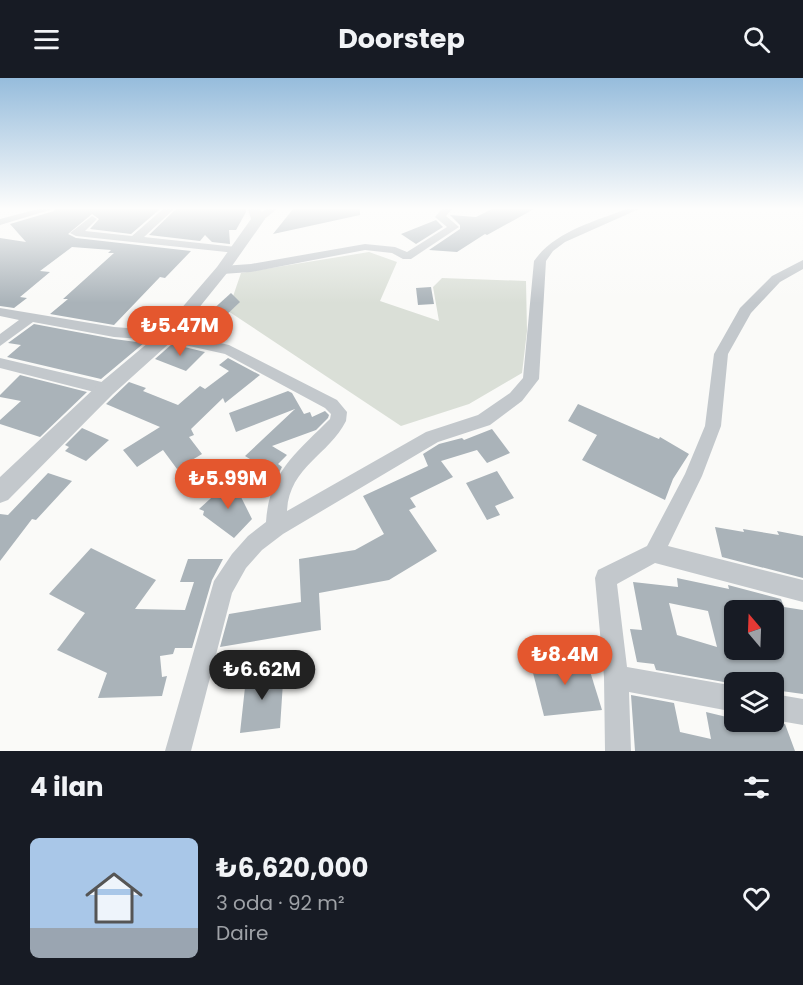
<!DOCTYPE html>
<html lang="tr">
<head>
<meta charset="utf-8">
<style>
	:root { --surface:#171b24; --page:#242831; --text:#f1f3f6; --muted:#9ea1a6; --line:#363941; --accent:#e4572e }
	body { margin:0; font-family:Poppins,sans-serif; background:var(--page); color:var(--text); height:100vh; display:flex; flex-direction:column; font-size:22px; white-space:nowrap }
	* { box-sizing:border-box; margin:0 }
	p { font-size:20px; color:var(--muted) }
	.icon { flex:none; width:33px; height:33px; fill:none; stroke:currentColor; stroke-width:2; stroke-linecap:round; stroke-linejoin:round }
	.map { position:relative; height:673px; overflow:hidden }
	.details { display:flex; flex-direction:column; background:var(--surface); flex:1 }
	.details>* { flex:none }
	.needle { width:39px; rotate:341deg }
	.tools { position:absolute; left:724px; top:522px; display:grid; gap:12px }
	.tools a { display:grid; place-items:center; width:60px; height:60px; border-radius:9px; background:var(--surface); box-shadow:0 2px 4px #0004; font-size:30px }
	.price { position:absolute; translate:-50% -51px; padding:0 14px; border-radius:21px; background:var(--accent); color:#fff; font-size:20px; line-height:39px; filter:drop-shadow(0 2px 3px #0008) }
	.price::after { content:''; position:absolute; left:50%; top:36px; width:18px; height:14px; margin-left:-9px; background:inherit; clip-path:polygon(0 0,100% 0,50% 100%) }
	.price.selected { background:#222; color:#fff }
	ul { padding:0; list-style:none }
	li { display:flex; align-items:center; gap:18px; height:150px; padding:0 30px }
	li+li { border-top:2px solid var(--line) }
	li span { display:grid; place-items:center; flex:none; width:168px; height:120px; border-radius:9px; color:#555 }
	li>.icon { margin-inline-start:auto }
	span .icon { width:72px; height:72px; fill:#fffc; stroke-width:1 }
	li b { font-size:26px }
	h2 { display:flex; justify-content:space-between; align-items:center; height:72px; padding:0 30px; font-size:26px }
	header { display:flex; justify-content:space-between; align-items:center; height:78px; padding:0 30px; background:var(--surface); font-size:27px; font-weight:700 }
	.map>svg:first-child { display:block }
</style>
</head>
<body>
<header><svg class="icon" aria-label="menu" viewBox="0 0 24 24"><path d="M4 6h16M4 12h16M4 18h16"/></svg>Doorstep<svg class="icon" aria-label="search" viewBox="0 0 24 24"><circle cx="10" cy="10" r="6"/><path d="M15 15l6 6"/></svg></header>
<div class="map">
<svg width="803" height="673" viewBox="0 0 803 673">
	<rect width="100%" height="100%" fill="#fafaf8"/>
	<!-- green -->
	<path fill="#dadfd7" d="M369,174L397,184L380,223L439,243L433,209L442,200L526,203L527,253L522,295L469,326L401,348L228,233L241,195Z"/>
	<!-- building -->
	<g fill="#aab3b9" fill-rule="evenodd">
		<path d="M55,131H160L131,156L90,151L99,141L92,136L68,156L76,160L191,173L165,200L160,199L114,247L50,236L68,221H63L114,175H108L111,172L72,169L40,193L50,194L20,219L27,220L14,230L0,228V160L26,164L10,146L54,133Z"/>
		<path d="M176,131H246V134L236,152H229L230,166L212,164L205,157L200,163L149,157Z"/>
		<path d="M293,131H360V137L273,156Z"/>
		<path d="M492,131H534L487,157L485,156L457,174L429,172L460,151V147L450,137L476,139Z"/>
		<path d="M436,142L443,149L416,166L401,156Z"/>
		<path d="M431,209L434,226L418,227L416,210Z"/>
		<path d="M231,215L240,224L203,259L187,255Z"/>
		<path d="M34,246L114,261L144,265L101,301L7,279L21,267L8,265Z"/>
		<path d="M172,266L205,274L186,293L155,281Z"/>
		<path d="M228,280L260,297L225,325L223,320L191,351L194,357L189,359L202,376L177,391L163,372L137,389L123,372L160,349L106,326L129,304L146,310L143,313L178,327L200,308L205,311L229,293L219,287Z"/>
		<path d="M20,297L87,314L40,359L0,346V342L21,323L0,319V317Z"/>
		<path d="M288,313L292,315L304,336L310,334L312,339L325,333L329,337L328,340L316,352L272,368L287,377L278,386L282,389L272,408L262,419L248,383L250,381L245,378L295,331L236,354L229,335Z"/>
		<path d="M578,326L659,361L660,359L689,376L673,401L665,422L582,382L597,357L568,343Z"/>
		<path d="M82,350L109,362L86,383L65,373L69,369L65,367Z"/>
		<path d="M492,351L510,375L487,385L477,372L441,383L453,399L410,420L416,429L409,432L437,473L389,502L319,515L321,552L220,569L229,536L301,524L299,481L355,472L384,456L363,418L428,388L423,376L439,366L462,360L464,362Z"/>
		<path d="M497,393L514,420L495,428L500,437L487,442L466,405Z"/>
		<path d="M48,395L72,403L36,442L32,441L0,483V436L8,437Z"/>
		<path d="M232,401L252,441L234,460L203,437L204,433L199,431Z"/>
		<path d="M715,449L744,454L743,451L779,457L777,453L803,458V500L722,479Z"/>
		<path d="M91,470L156,502L135,531L185,532L194,504H180L188,481H223L212,502L192,570H175L173,576L160,578L162,599L167,598L162,618L98,620L107,595L57,572L85,535L49,516Z"/>
		<path d="M677,500L729,511L728,507L781,521L784,529L803,532V616L774,612V604L735,606L656,592L654,586L637,584L630,551L642,552L633,504L678,509ZM669,525L708,533L717,569L677,557ZM735,532H774V572H735Z"/>
		<path d="M585,577L602,632L544,638L530,583Z"/>
		<path d="M275,589L274,605L283,604L280,650L240,655L247,591Z"/>
		<path d="M631,617L674,625L680,654L711,661L706,634L735,641V644L785,646L795,673H635Z"/>
	</g>
	<g fill="none" stroke-linecap="round" stroke-linejoin="round">
		<!-- minor -->
		<g fill="#c3c8cc" fill-rule="evenodd">
			<path d="M38,131H53L0,147V141Z"/>
			<path d="M163,131H174L144,159L236,169L242,172L236,175L76,158L70,155L92,138L97,141L85,153L132,158Z"/>
			<path d="M266,131H277L262,143H254V139Z"/>
			<path d="M442,131H452L446,138L459,149L411,181H403L392,175L365,172L251,194L222,196L216,192L222,188L251,186L365,166L395,169L407,174L447,149L435,139Z"/>
			<path d="M626,131H639L565,164L553,173L546,183L539,301L522,323L490,347L438,364L283,456L262,472L246,490L232,515L191,673H165L214,503L232,476L248,458L266,444C269,394 297,374 330,341L331,336L325,330L225,276L167,263L114,259L33,244L0,268V256L19,242L0,238V230L114,249L167,253L229,267L337,322L347,334L346,343C329,377 289,389 287,433L426,354L478,337L510,315L523,300L534,183C555,153 594,144 626,131Z"/>
			<path d="M803,182V191L780,204L751,235L728,276L721,348L702,398L668,468L803,502V524L655,485L617,506L627,589L735,608V634L629,614L631,673H605L604,599L595,500L598,492L647,468L685,396L705,348L714,276L740,230L772,198Z"/>
			<path d="M0,280L106,305L112,307L114,311L112,315L106,317L0,290Z"/>
			<path d="M774,616L803,621V647L774,642Z"/>
		</g>
		<!-- tertiary -->
		<path fill="#c3c8cc" fill-rule="evenodd" d="M248,131H260L265,141L227,195L173,262L113,316L8,422L0,425V399L99,306L161,254L217,189L251,141Z"/>
	</g>
	<!-- sky -->
	<linearGradient id="sky" x2="0" y2="1"><stop stop-color="#96bcdc"/><stop offset="0.58" stop-color="#fdfdfc"/><stop offset="1" stop-color="#fdfdfc" stop-opacity="0"/></linearGradient>
	<rect width="803" height="225" fill="url(#sky)"/>
</svg>
<div class="tools">
<a><svg class="needle" viewBox="-14 -14 28 28"><path d="M0-13l5 13h-10z" fill="#e53935"/><path d="M0 13l5-13h-10z" fill="#9ea1a6"/></svg></a>
<a><svg class="icon" aria-label="layers" viewBox="0 0 24 24"><path d="M12 4l9 5-9 5-9-5zM3 14l9 5 9-5"/></svg></a>
</div>
<b class="price" style="left:180px;top:279px">₺5.47M</b>
<b class="price" style="left:228px;top:432px">₺5.99M</b>
<b class="price" style="left:565px;top:608px">₺8.4M</b>
<b class="price selected" style="left:262px;top:623px">₺6.62M</b>
</div>
<section class="details">
<h2>4 ilan<svg class="icon" aria-label="filters" viewBox="0 0 24 24"><path d="M4 7h16M4 17h16"/><circle cx="9" cy="7" r="2"/><circle cx="15" cy="17" r="2"/></svg></h2>
<ul>
<li><span style="background:linear-gradient(#a9c7e8 75%,#9aa5b1 0)"><svg class="icon" aria-label="home" viewBox="0 0 24 24"><path d="M3 11l9-7 9 7M6 9v11h12V9"/></svg></span><div><b>₺6,620,000</b><p>3 oda · 92 m²</p><p>Daire</p></div><svg class="icon" aria-label="heart" viewBox="0 0 24 24"><path d="M12 20l-8-8c-3-5 5-10 8-4 3-6 11-1 8 4z"/></svg></li>
</ul>
</section>
</body>
</html>
